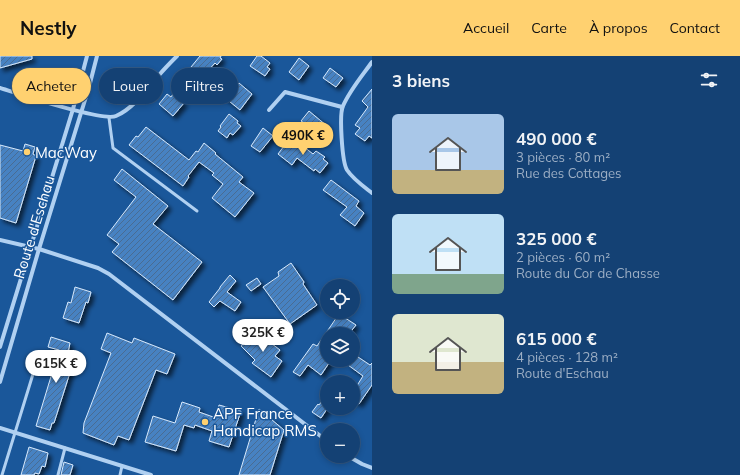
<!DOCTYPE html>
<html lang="fr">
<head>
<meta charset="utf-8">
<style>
	:root { --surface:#144174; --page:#1d4879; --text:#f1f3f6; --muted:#9dafc5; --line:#335a86; --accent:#ffd170 }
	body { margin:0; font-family:Mulish,sans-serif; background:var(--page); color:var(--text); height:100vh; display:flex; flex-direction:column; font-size:15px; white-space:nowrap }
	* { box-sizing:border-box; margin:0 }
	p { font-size:13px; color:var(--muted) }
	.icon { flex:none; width:22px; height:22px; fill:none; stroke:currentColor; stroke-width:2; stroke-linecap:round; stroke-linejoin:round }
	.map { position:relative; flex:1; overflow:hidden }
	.details { display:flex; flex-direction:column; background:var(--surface); width:368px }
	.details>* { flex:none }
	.banner { position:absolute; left:12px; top:12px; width:300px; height:36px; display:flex; gap:8px }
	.tools { position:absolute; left:320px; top:223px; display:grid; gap:8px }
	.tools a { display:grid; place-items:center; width:40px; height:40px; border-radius:50%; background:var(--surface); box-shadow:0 2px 6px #0003,0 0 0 1px var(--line); font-size:20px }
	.price { position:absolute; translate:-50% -34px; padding:0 9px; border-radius:14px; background:#fff; color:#222; font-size:13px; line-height:26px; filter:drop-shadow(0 1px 2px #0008) }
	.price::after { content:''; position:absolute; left:50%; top:24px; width:12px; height:9px; margin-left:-6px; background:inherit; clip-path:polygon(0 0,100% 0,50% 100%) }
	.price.current { background:var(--accent); color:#111 }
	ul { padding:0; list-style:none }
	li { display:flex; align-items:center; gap:12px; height:100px; padding:0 20px }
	li span { display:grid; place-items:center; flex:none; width:112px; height:80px; border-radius:6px; color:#555 }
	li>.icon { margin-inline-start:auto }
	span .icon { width:48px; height:48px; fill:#fffc; stroke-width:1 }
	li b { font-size:17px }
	h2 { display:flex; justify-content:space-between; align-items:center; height:48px; padding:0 20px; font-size:17px }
	.tag { padding:0 14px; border-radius:18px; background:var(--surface); box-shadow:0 2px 6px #0003,0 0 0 1px var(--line); font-size:14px; line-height:36px }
	.tag.current { background:var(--accent); color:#111 }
	header { display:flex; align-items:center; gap:24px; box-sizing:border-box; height:56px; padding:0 20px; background:var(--accent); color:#111 }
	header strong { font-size:19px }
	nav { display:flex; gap:22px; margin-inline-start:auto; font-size:14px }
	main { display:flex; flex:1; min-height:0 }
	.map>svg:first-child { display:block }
</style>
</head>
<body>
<header>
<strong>Nestly</strong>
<nav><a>Accueil</a><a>Carte</a><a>À propos</a><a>Contact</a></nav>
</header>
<main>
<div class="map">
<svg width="372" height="419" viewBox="0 0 372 419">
	<defs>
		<pattern id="building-hatch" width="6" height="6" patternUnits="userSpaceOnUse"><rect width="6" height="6" fill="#4782c2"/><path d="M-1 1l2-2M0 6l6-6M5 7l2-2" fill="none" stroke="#496c93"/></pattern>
		<filter id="shadow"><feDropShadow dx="3.5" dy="3.5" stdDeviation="2" flood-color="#0009"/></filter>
	</defs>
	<rect width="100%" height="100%" fill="#1a579a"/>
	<!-- building -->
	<g fill="url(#building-hatch)" stroke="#d7e9fc" filter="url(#shadow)">
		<path d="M0,0H32V3L0,12Z"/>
		<path d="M200,0H221L220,2L222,3L217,9L215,7L202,21L206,24L197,34L182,22Z"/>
		<path d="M257,0H261L270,7L267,11L270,13L265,20L250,10Z"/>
		<path d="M299,2L309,10L299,24L289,16Z"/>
		<path d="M330,12L343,22L336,31L323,22Z"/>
		<path d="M116,13L129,20L123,31L110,25Z"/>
		<path d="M239,27L252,38L240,54L224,41L229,35L231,37Z"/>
		<path d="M372,33V82L369,80L365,85L355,78L360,72L355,69L368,51L362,45Z"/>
		<path d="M167,38L171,41L173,38L184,47L173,60L159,48Z"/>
		<path d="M309,55L327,70L320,79L315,75L314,77L306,71L307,69L301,65Z"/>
		<path d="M229,58L238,65L237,67L241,70L233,79L230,77L227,82L218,75L221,71L220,70Z"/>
		<path d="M146,71L189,104L196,95L198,96L204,87L216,97L215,98L243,121L239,126L254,137L235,161L212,142L223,128L212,119L214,117L199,106L188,120L189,121L183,130L129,89L136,80L138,81Z"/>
		<path d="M263,72L273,80L260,96L251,90Z"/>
		<path d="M290,82L298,88L299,87L313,98L316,95L325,101L323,103L328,107L320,117L315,113L314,115L297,102L292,109L278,98Z"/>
		<path d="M25,88L35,91L33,98L36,100L16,167L0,162V89L23,95Z"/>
		<path d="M122,113L168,150L153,168L202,206L173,244L112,196L119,188L107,179L136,141L114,124Z"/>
		<path d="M331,124L359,145L356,150L364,157L355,170L340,159L347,151L323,134Z"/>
		<path d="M291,207L304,226L303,228L317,249L290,268L263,231L279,220L278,216Z"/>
		<path d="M230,219L236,225L227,236L241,246L235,255L220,245L214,251L209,246L220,232V231Z"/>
		<path d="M257,222L261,228L251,235L246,229Z"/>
		<path d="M75,231L91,236L88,247L86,246L79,267L63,262L68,246L71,247Z"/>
		<path d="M339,258L356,269L349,278H327V304H331L321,319L308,309L300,320L293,316L313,288L317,290Z"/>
		<path d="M255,274L258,277L271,282L267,284L280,294L275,300L282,305L271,321L252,307L255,304L241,290Z"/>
		<path d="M107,277L132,287L134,282L175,298L167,318L156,314L129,384L118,380L114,389L83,377L84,367L111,297L101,293Z"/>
		<path d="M51,281L70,287L67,302L74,304L54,367H52L50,374L36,370L59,294L48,291Z"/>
		<path d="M355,299L370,309L372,307V329L359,348L353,344V336L363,320L348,309L351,304H353Z"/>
		<path d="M327,338V353L321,362L312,356L318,348L319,349Z"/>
		<path d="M182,346L200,352L199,356L216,362L219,349L241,355L229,391L209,385L212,375L195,369L194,372L184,369L176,395L145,386L153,360L175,367Z"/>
		<path d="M259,353L284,374L270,419H239Z"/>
		<path d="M29,391L48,397L45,411L42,410L39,418L35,417L34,419H21Z"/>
		<path d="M64,406L73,409L70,419H61Z"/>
	</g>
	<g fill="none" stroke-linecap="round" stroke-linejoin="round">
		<!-- lane -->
		<g stroke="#b0d0f1" stroke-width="3">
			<path d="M109,62L113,92L197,155"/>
			<path d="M2,419L37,305"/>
			<path d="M58,419L65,392"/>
			<path d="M120,419L122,410"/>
		</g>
		<!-- street -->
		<g stroke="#b0d0f1" stroke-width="4">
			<path d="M372,6C362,20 350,34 343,50C339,58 342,106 347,114C353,123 363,130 372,137"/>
			<path d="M0,32C19,38 102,66 116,60C133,53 148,32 160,18C165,12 171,6 177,0"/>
			<path d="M269,54L285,36L342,51"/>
			<path d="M0,184L39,193L98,212L109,218L327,385"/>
			<path d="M0,291L73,53L87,0"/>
			<path d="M0,326L39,193L89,31L97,0"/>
			<path d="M0,372L151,419"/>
			<path d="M348,400L362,408L372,412"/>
		</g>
	</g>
	<!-- markers -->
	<g fill="#ffd170" stroke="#1a579a" stroke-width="1.5">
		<circle cx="27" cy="96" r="4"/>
		<circle cx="205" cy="366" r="4"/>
	</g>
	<g text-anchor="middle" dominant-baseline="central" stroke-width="3" stroke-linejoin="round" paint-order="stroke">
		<!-- poi labels -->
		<g font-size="15" fill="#fff" stroke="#1a579a" text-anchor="start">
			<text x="35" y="96">MacWay</text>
			<text x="213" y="357">APF France<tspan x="213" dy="17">Handicap RMS</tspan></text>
		</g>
		<!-- street labels -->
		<g font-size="15" fill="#fff" stroke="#1a579a">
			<text transform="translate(34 171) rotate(-73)">Route d'Eschau</text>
		</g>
	</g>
</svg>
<div class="tools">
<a><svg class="icon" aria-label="locate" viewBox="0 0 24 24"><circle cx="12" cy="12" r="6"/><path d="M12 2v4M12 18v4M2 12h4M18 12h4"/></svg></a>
<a><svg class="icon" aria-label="layers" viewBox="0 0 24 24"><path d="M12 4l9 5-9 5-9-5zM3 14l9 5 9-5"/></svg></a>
<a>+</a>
<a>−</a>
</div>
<b class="price current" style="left:303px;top:100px">490K €</b>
<b class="price" style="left:263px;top:297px">325K €</b>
<b class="price" style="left:56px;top:328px">615K €</b>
<div class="banner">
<a class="tag current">Acheter</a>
<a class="tag">Louer</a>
<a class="tag">Filtres</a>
</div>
</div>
<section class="details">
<h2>3 biens<svg class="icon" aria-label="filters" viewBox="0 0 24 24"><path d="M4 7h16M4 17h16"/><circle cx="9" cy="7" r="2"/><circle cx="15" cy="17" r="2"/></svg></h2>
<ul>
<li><span style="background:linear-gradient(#a9c7e8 70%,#c2b280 0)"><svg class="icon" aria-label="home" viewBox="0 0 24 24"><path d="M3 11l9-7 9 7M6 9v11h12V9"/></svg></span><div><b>490 000 €</b><p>3 pièces · 80 m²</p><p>Rue des Cottages</p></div></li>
<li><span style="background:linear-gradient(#bfe0f5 75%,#7fa58c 0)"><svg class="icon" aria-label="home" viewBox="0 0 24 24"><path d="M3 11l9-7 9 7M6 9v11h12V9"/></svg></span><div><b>325 000 €</b><p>2 pièces · 60 m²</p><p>Route du Cor de Chasse</p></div></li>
<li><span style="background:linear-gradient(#dfe7d0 60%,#c2b280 0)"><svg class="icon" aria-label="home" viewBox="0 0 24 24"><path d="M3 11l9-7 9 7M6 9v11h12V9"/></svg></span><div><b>615 000 €</b><p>4 pièces · 128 m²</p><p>Route d'Eschau</p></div></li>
</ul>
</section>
</main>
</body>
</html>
